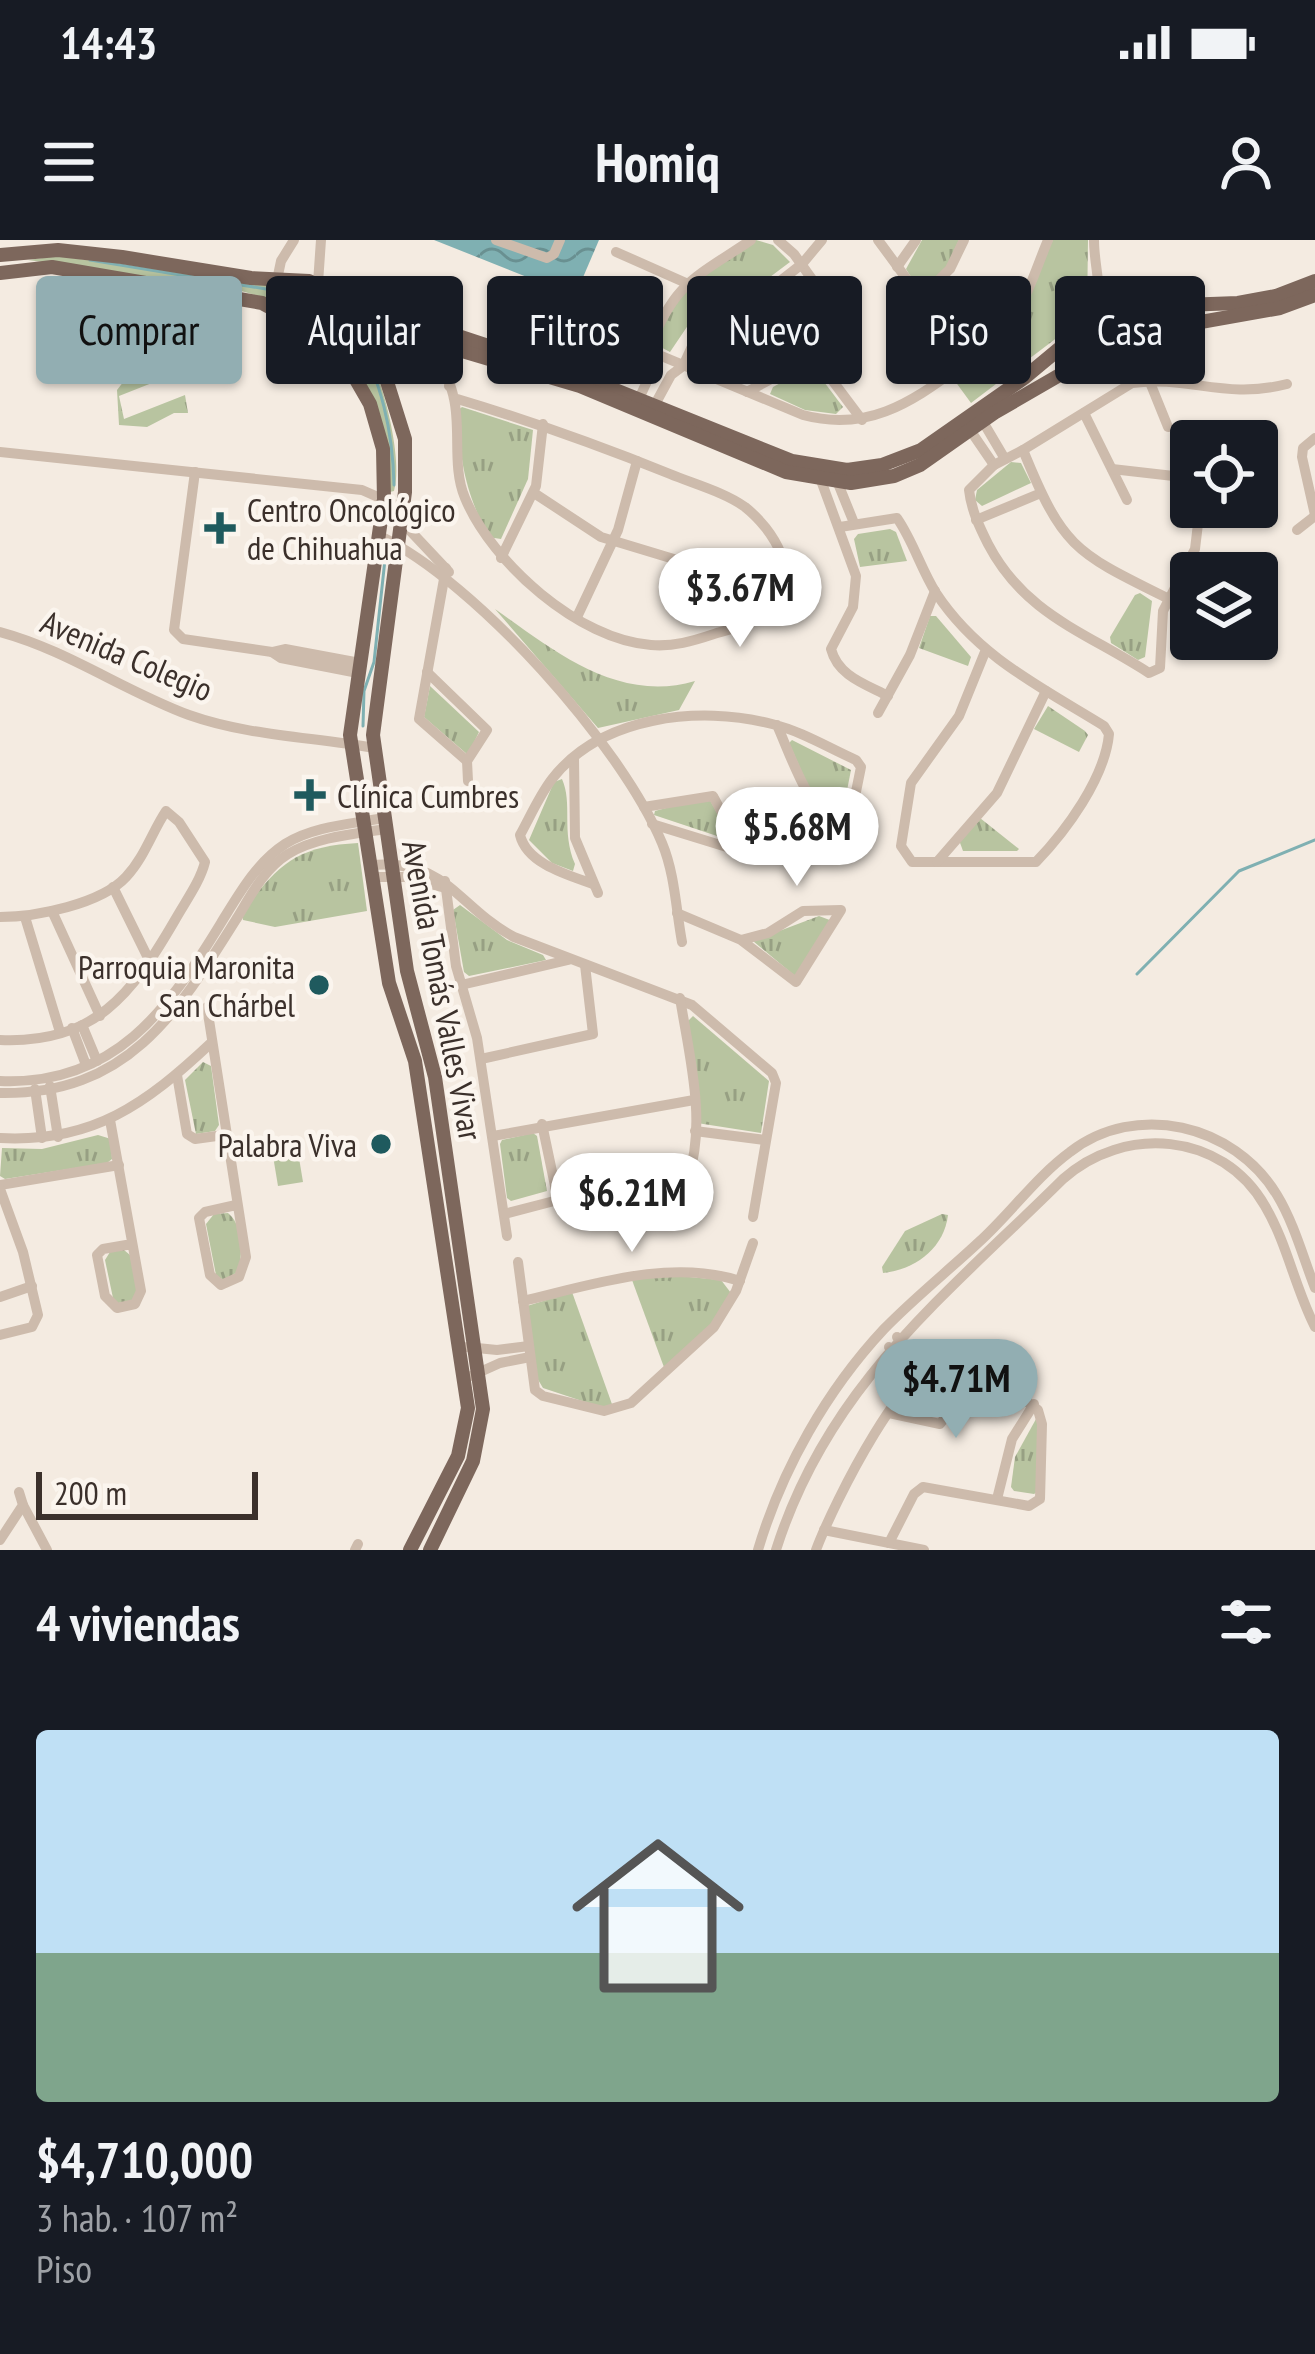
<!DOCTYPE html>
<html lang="es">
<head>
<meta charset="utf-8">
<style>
	:root { --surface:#171b24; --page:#242831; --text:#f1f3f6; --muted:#9ea1a6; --line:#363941; --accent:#92aeb2 }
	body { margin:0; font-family:"PT Sans Narrow",sans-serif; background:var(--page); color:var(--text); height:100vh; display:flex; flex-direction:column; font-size:45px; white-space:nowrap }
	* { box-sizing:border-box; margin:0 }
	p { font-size:39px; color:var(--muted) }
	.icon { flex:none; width:66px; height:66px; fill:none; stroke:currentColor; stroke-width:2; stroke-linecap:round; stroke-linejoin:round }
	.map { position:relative; height:1310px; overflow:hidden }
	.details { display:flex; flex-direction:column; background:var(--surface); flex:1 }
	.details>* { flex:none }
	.top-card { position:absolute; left:36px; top:36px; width:1245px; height:108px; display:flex; gap:24px }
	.tools { position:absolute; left:1170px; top:180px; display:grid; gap:24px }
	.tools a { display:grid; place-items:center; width:108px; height:108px; border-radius:12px; background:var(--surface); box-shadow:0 3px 9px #0004; font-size:60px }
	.scale { position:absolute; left:36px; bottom:30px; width:222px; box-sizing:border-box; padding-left:12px; border:6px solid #3b302b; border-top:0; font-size:33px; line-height:42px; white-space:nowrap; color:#3b302b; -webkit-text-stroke:9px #fbf5ee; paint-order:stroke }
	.price { position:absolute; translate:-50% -102px; padding:0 27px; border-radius:42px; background:#fff; color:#222; font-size:39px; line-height:78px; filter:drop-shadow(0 3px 6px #0008) }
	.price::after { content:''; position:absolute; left:50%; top:72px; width:36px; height:27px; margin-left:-18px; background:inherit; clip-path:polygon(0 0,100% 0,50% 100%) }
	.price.current { background:var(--accent); color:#111 }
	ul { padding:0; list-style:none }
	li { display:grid; align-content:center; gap:24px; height:636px; padding:0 36px }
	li+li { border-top:3px solid var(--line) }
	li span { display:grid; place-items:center; height:372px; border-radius:12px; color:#555 }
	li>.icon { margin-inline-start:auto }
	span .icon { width:216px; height:216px; fill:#fffc; stroke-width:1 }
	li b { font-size:51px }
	h2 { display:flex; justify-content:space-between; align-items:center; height:144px; padding:0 36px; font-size:51px }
	.tag { padding:0 42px; border-radius:12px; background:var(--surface); box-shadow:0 3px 9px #0004; font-size:42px; line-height:108px }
	.tag.current { background:var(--accent); color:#111 }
	.status { display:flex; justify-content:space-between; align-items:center; height:84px; padding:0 60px; background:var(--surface); direction:ltr }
	.status svg { height:33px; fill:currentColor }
	header { display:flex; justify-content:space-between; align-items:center; height:156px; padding:0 36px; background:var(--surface); font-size:54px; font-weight:700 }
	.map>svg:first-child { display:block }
</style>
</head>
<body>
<div class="status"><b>14:43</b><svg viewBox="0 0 49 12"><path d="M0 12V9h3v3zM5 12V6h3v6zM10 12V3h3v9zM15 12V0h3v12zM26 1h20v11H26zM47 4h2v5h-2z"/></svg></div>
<header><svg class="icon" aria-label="menu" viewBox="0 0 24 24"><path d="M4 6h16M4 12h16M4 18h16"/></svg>Homiq<svg class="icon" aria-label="person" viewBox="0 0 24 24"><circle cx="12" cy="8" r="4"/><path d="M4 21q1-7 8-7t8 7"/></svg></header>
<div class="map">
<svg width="1315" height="1310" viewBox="0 0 1315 1310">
	<defs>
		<pattern id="park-tufts" width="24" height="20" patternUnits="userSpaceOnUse" patternTransform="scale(3)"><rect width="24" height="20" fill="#b8c4a0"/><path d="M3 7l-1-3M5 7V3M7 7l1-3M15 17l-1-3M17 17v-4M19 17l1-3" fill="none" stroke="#97a083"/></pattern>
		<pattern id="water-waves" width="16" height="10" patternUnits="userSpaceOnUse" patternTransform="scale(3)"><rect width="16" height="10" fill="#7fb0b2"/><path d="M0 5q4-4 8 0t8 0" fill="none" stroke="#699091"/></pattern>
	</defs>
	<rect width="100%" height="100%" fill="#f4ebe1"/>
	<!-- green -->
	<g fill="#b8c4a0">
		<path d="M57,16L272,44L275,51L266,58L238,50L28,20Z"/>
		<path d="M300,47C318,49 329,54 341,70L336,83C317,94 290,80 288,57Z"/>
		<path d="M352,91C378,111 405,219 394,251L390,252L384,205L333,103L334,97Z"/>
		<path d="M296,900L303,942L278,946L271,904Z"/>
	</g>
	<!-- park -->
	<g fill="url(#park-tufts)">
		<path d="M756,0L773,5L790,22L762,43L695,75L670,112L651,102L685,46Z"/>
		<path d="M922,0H959L945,30L924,48H918L906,29Z"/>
		<path d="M1053,0H1088L1087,75L971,163L952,137L999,98Z"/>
		<path d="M131,47L201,57V68H180L175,64L157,71V75L149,78L152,84L130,80Z"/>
		<path d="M812,126L843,167L836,174L805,170L770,154L773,147Z"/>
		<path d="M124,141H157L119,156L124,179L185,155L188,173H174L147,187L119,185L117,150Z"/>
		<path d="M462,167L533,190L528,239L501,299L488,297C465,249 460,224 458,170Z"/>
		<path d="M1011,222L1021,223L1031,243L982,266L975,260L977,250Z"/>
		<path d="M890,289L896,292L907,321L860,327L854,299L858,294Z"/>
		<path d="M1140,353L1152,361L1145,417L1138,420L1111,403L1110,397L1135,355Z"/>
		<path d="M495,369C553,410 618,464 695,441L679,470L598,488Z"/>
		<path d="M930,376H936L971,417L968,426L919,408Z"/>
		<path d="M430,446L479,492L468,515L424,477Z"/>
		<path d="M1048,466L1085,491L1088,495L1079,512L1034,489Z"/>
		<path d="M792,500L851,530L841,581C813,569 802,530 789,503Z"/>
		<path d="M562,539C573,564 561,591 575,624L573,631L552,623L529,600L554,542Z"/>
		<path d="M703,558L710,560L732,601L654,575L655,571Z"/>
		<path d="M980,578L1019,609L1017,611H963L959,600Z"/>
		<path d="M358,603L367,671L275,687L243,680L242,674C276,625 297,606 358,603Z"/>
		<path d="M460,665L507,700L543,715L546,720L469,736L464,732L453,670Z"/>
		<path d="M819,676L835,682L795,736L753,701Z"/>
		<path d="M693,776L769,841L761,893L697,883L687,782Z"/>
		<path d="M203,822L211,826L219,885L215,891L196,894L185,840Z"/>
		<path d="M533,893L537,896L547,951L511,961L507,958L500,904L502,900Z"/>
		<path d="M98,895L111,899L112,919L107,923L5,939L0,936L2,908L42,909Z"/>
		<path d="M228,973C243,985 243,1014 238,1032L223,1040L216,1035L206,984L214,974Z"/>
		<path d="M942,974L948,975C944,1009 914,1030 883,1033L882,1027L905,991Z"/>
		<path d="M124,1010L130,1015L138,1054L133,1062L118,1063L113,1058L105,1020L110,1012Z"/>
		<path d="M658,1034L721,1040L731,1053L719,1078L665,1130L632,1040Z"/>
		<path d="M572,1052L613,1167H600L543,1148L537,1138L527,1066Z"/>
		<path d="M955,1114H961L977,1129L946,1171L917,1168L914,1161Z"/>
		<path d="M1036,1179L1039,1180V1251L1034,1254L1014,1251L1011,1247L1015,1217Z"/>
	</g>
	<!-- water -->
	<path fill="url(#water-waves)" d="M434,0H599L575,56Z"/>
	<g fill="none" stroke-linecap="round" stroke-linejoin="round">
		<!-- stream -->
		<g stroke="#7fb0b2" stroke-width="3">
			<path d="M90,20L272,50"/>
			<path d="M352,93C382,136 393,195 394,245"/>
			<path d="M363,486L364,451L374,422L386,310"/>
			<path d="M1137,734L1239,631L1315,600"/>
		</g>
		<!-- minor -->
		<g stroke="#cdbbac" stroke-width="10">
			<path d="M496,0L547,18L554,14L560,0"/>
			<path d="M878,0L967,121"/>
			<path d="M616,12L686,43"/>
			<path d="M897,27L916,0"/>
			<path d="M277,40L281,21L294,0"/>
			<path d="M318,43L321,0"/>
			<path d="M920,58L950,29L964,0"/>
			<path d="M587,85L803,175C866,192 909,164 958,128C978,113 1000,99 1013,77C1029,54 1037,26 1048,0"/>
			<path d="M1091,87C1107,59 1094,32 1094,0"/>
			<path d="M439,97C438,120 450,138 454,159C461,190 452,228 465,258C492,323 579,400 651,405C673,407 693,401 714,394C734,388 757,383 772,368C804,337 773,289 745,267C724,252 694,244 670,234C598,205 528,180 454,158"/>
			<path d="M814,116L862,180"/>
			<path d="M1149,140L1168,187"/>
			<path d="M449,146L456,102"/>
			<path d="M747,152L814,116L849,91L794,14L778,0"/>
			<path d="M638,161L654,126L648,110C675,42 693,39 751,0"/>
			<path d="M652,170L671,135L683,126L694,102L710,80L779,42L802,24L822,0"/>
			<path d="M1084,173L1127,260"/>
			<path d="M979,175L1005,219"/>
			<path d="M968,187L994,225"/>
			<path d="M1315,198L1303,208L1302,217L1315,275"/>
			<path d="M1023,210L994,225L969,250C971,269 979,286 988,304C1025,375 1086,392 1149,433L1160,428L1163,371L1195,309L1200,267"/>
			<path d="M0,212L362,250L403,268"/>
			<path d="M1112,229L1191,238"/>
			<path d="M195,232L174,390L183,399L272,412"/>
			<path d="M819,235L856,336L853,367L831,409C838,436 865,444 888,456"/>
			<path d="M835,236L854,283"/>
			<path d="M534,253L601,297L687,323"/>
			<path d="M976,280L1041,253"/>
			<path d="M401,281L449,332"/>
			<path d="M840,287L897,278C913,301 921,329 936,353C978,417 1041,447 1104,486L1109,494C1105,538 1066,591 1036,622H912L901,606L911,543L959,476L985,412"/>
			<path d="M1297,290L1315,276"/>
			<path d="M380,296C476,342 621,505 662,603C675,634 676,670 682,702"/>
			<path d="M501,318L536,246L543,184"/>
			<path d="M446,328L419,479L467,521"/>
			<path d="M1167,358C1074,312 1063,308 1023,210L1132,143C1187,135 1225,160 1287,144"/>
			<path d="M577,377L618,290L637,221"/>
			<path d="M0,392C67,410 124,451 189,475C248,496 314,497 374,508"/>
			<path d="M427,432L487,490L467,521L468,541"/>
			<path d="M358,433L281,418L272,412L285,409L360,423"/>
			<path d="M878,473L910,415L935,351"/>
			<path d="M574,518L575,598L598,653"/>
			<path d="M644,567L713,556L743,612"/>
			<path d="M652,584L743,612"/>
			<path d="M937,622L997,553L1046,451"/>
			<path d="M371,625C448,619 455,665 514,697L692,765L772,833L776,843L753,977"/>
			<path d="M373,637H405L449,649"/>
			<path d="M445,641L456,726L477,798L507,996"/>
			<path d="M593,644C568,635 527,624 520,595C530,577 539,556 552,539C601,476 699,465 772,484C801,491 829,508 856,520L861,527L848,591L842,593C807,567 794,524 777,485"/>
			<path d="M113,647L150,722"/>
			<path d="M52,671L100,776"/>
			<path d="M677,673L741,700L796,742L841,670L803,671L768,693L741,700"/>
			<path d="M0,677C36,677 101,664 126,637C144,618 152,592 166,571L179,582L205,622C200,642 185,662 175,680C132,754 95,804 0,800"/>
			<path d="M25,677L60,792"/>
			<path d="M461,745L568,720"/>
			<path d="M207,767L246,1017L239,1037L221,1045L210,1035L199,978L205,972L236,965"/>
			<path d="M82,785L97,821"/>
			<path d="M72,788L86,825"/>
			<path d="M481,819L593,794L585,725"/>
			<path d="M177,835L187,894L195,899L224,895"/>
			<path d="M0,841C114,846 168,770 221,683C239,654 256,623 285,604C313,586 352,584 384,578"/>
			<path d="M50,846L58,897"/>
			<path d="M35,849L42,898"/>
			<path d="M0,853C127,855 177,774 237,678C251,655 264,629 288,614C316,597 354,594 386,589"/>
			<path d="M110,880L141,1051L135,1064L117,1068L105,1056L97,1015L103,1009L132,1004"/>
			<path d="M542,884L558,960"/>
			<path d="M695,891L765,900"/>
			<path d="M493,896L694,860"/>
			<path d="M0,898C93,903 146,864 211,803"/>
			<path d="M0,945L119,925"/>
			<path d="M0,949L23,1012L38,1075L32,1087L0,1095"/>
			<path d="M504,974L558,960L688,938C707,882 689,815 680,758"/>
			<path d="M518,1022L535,1150L543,1156L604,1171L631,1163L714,1087L736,1051L753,1003"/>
			<path d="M0,1057L32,1046"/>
			<path d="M523,1061C591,1045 671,1018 740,1041"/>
			<path d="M897,1097L928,1128"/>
			<path d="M467,1107L497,1110L529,1106"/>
			<path d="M889,1107L919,1138"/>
			<path d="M471,1136L500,1123L530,1117"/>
			<path d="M889,1173L940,1184L984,1127"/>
			<path d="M997,1259L1012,1199L1034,1164"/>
			<path d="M23,1265L47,1310"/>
			<path d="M824,1290L924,1310"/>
			<path d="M0,1300L23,1265L19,1252"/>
			<path d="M355,1310L358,1304"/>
			<path d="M758,1310C782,1229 827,1150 884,1089C914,1058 948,1031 979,1002C1010,974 1036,937 1070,912C1136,861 1234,884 1277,955C1294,983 1303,1017 1315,1048"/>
			<path d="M776,1310C828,1145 945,1056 1063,939C1123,885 1222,891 1265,966C1287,1003 1295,1048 1315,1087"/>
			<path d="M816,1310C833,1265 907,1113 958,1109L1038,1170L1042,1184L1040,1259L1029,1266L923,1247L914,1254L889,1303"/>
		</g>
		<!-- major -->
		<g stroke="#7d675c" stroke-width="14">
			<path d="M0,15L58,10L122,17L251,38L309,41L346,59L588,139L792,221L847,230L882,225L921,210L1024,138L1077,94L1116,75L1156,66L1238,63L1276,56L1315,41"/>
			<path d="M0,33L52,27L262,63L318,93L351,131L370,164L383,209L384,259L350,495L389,743L415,821L468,1168L458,1216L410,1310"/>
			<path d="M346,59L378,113L405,199V252L373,495L407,731L435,837L483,1169L473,1221L430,1310"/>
			<path d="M318,93C340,97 356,82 378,86L580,146L786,232L851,243L894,236L920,225L994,173L1115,103L1150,91L1280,68L1315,55"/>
			<path d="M383,129L388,110L406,95"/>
		</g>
	</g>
	<!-- markers -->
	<g fill="#1f5a5e" stroke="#fbf5ee" stroke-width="4.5">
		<path d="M214 270h12v12h12v12h-12v12h-12v-12h-12v-12h12z"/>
		<path d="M304 537h12v12h12v12h-12v12h-12v-12h-12v-12h12z"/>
		<circle cx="319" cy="745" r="12"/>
		<circle cx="381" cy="904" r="12"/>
	</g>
	<g text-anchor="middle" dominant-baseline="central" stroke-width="9" stroke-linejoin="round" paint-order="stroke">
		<!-- poi labels -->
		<g font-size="33" fill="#3b302b" stroke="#fbf5ee" text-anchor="start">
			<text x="247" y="269">Centro Oncológico<tspan x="247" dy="38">de Chihuahua</tspan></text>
			<text x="337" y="555">Clínica Cumbres</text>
			<text x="295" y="726" text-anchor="end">Parroquia Maronita<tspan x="295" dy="38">San Chárbel</tspan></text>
			<text x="357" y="904" text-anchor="end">Palabra Viva</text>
		</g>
		<!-- street labels -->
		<g font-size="33" fill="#3b302b" stroke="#fbf5ee">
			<text transform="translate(127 415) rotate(23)">Avenida Colegio</text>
			<text transform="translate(443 750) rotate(79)">Avenida Tomás Valles Vivar</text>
		</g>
	</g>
</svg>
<div class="tools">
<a><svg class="icon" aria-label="locate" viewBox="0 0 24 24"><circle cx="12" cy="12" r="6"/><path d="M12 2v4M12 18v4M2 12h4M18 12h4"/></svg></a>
<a><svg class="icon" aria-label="layers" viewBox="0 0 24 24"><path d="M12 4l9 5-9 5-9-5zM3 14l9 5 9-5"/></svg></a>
</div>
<div class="scale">200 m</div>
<b class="price" style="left:740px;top:410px">$3.67M</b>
<b class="price" style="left:797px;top:649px">$5.68M</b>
<b class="price" style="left:632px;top:1015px">$6.21M</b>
<b class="price current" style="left:956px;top:1201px">$4.71M</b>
<div class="top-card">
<a class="tag current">Comprar</a>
<a class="tag">Alquilar</a>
<a class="tag">Filtros</a>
<a class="tag">Nuevo</a>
<a class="tag">Piso</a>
<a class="tag">Casa</a>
</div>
</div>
<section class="details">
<h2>4 viviendas<svg class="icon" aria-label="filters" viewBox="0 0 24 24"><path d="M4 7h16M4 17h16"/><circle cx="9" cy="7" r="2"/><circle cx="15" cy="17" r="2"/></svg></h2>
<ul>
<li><span style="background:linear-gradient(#bfe0f5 60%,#7fa58c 0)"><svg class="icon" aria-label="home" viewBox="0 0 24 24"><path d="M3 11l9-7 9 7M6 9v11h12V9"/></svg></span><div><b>$4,710,000</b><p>3 hab. · 107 m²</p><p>Piso</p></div></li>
</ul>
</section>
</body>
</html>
